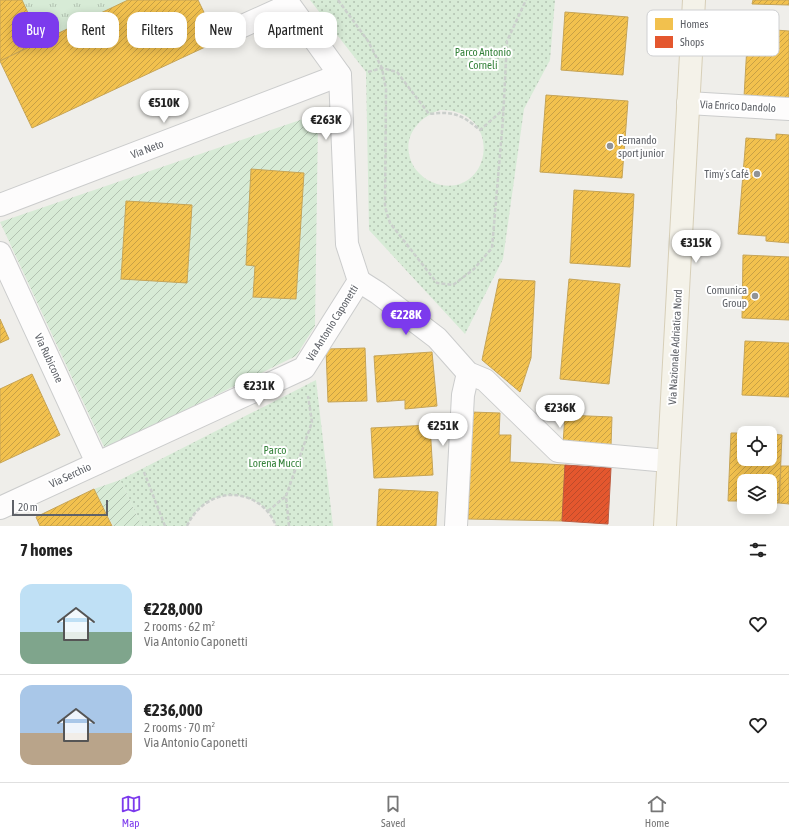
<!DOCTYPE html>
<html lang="en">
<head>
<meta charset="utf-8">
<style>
	:root { --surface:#fff; --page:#f6f6f6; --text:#222; --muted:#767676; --line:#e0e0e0; --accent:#7c3aed }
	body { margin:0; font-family:"Asap Condensed",sans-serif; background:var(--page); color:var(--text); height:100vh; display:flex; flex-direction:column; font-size:15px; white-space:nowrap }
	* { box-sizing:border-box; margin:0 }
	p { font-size:13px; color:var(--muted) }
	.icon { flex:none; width:22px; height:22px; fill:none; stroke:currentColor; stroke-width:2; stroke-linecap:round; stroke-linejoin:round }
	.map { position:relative; height:526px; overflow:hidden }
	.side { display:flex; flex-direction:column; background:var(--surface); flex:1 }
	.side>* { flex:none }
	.hud { position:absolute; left:12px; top:12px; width:400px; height:36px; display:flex; gap:8px }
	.fabs { position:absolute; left:737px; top:426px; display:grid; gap:8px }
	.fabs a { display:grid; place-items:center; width:40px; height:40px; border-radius:8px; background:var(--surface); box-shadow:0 2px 10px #0003; font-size:20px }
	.scale { position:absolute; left:12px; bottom:10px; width:96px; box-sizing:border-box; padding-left:4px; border:2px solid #5f6268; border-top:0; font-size:11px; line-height:14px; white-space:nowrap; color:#5f6268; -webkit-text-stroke:3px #fff; paint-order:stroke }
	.price { position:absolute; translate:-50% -34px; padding:0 9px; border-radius:14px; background:#fff; color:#222; font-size:13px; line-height:26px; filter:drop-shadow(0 1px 2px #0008) }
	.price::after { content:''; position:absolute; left:50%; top:24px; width:12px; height:9px; margin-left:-6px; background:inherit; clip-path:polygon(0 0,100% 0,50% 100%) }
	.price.selected { background:var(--accent); color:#fff }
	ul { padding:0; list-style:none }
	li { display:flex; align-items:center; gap:12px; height:100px; padding:0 20px }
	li+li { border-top:1px solid var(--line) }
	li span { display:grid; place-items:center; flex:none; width:112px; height:80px; border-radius:12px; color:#555 }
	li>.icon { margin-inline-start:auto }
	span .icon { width:48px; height:48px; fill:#fffc; stroke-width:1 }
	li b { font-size:17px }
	h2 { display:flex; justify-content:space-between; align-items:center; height:48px; padding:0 20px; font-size:17px }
	.tag { padding:0 14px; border-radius:12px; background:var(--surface); box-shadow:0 2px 10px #0003; font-size:14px; line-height:36px }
	.tag.selected { background:var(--accent); color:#fff }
	.tab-bar { display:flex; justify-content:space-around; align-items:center; height:56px; border-top:1px solid var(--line); background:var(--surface); font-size:11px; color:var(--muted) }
	.tab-bar a { display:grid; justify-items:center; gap:2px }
	.tab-bar .selected { color:var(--accent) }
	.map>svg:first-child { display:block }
</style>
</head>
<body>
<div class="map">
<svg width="789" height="526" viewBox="0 0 789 526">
	<defs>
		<pattern id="grass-tufts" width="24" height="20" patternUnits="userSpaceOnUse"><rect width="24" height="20" fill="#d7ebd6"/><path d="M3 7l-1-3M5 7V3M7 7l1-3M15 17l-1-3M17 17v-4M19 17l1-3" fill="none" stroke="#b2c2b1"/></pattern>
		<pattern id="park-dots" width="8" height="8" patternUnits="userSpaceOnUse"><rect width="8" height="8" fill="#d7ebd6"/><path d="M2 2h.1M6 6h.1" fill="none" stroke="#b2c2b1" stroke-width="1.8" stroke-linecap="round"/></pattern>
		<pattern id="garden-furrows" width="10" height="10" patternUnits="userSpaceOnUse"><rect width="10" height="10" fill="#d7ebd6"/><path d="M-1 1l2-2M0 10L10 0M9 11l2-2" fill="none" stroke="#b2c2b1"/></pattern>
		<pattern id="homes-hatch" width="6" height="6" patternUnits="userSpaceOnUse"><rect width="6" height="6" fill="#f2c14e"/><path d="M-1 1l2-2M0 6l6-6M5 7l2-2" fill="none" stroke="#c7a045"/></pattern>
		<pattern id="shops-hatch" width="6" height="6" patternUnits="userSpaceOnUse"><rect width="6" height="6" fill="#e4572e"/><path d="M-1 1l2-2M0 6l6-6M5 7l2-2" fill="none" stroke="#bc4b2b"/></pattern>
	</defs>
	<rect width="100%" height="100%" fill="#efeeea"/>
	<!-- grass -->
	<path fill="url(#grass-tufts)" d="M22,0H128L41,41Z"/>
	<!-- park -->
	<g fill="url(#park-dots)" fill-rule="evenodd">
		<path d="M310,0H555L550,60L524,109L503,259L465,334L369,230L366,72ZM440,110C503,109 493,194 441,185C430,183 420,176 414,167C399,141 416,118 440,110Z"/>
		<path d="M316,380L333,526H276C267,497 228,486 204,504C196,510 191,517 187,526H142L120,480Z"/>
	</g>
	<!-- garden -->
	<g fill="url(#garden-furrows)">
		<path d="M312,116L318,122L315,326L296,356L105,449L0,222Z"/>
		<path d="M120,480L142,526H113L94,489Z"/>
	</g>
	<!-- homes -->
	<g fill="url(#homes-hatch)" stroke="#c6a456">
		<path d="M0,0H22L41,41L0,61Z"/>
		<path d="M128,0H198L218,41L32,128L0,61Z"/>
		<path d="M753,0H789V5L752,4Z"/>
		<path d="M565,12L628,17L623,75L561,70Z"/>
		<path d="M748,28L789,31V100L744,97Z"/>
		<path d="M546,95L628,101L622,178L540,172Z"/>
		<path d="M776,134L789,135V243L766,241V236L738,234L746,138L776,140Z"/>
		<path d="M251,169L304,173L296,299L253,297L255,266L246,265Z"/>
		<path d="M574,190L634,194L630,267L570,263Z"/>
		<path d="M126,201L192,205L187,283L121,279Z"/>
		<path d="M743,255L789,257V320L742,318Z"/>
		<path d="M499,279L535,281L531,358L520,392L482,360Z"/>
		<path d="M569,279L620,284L609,384L560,379Z"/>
		<path d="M0,319L9,339L0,343Z"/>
		<path d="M745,341L789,343V397L742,395Z"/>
		<path d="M365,348L367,401L328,402L326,349Z"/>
		<path d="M432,352L437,406L405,409V400L377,402L374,356Z"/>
		<path d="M32,374L60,435L0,463V389Z"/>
		<path d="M471,412L500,413L499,435H511L510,462L565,465L562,521L468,519Z"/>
		<path d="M565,415L612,417L611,446L563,444Z"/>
		<path d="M430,425L433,475L374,478L371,428Z"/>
		<path d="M731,433H744V459H770V434L782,435L779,503H770V481H744V501H728Z"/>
		<path d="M781,466H789V504L779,503Z"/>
		<path d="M94,489L112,526H40L36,517Z"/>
		<path d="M379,489L438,492L436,526H377Z"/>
	</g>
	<!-- shops -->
	<path fill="url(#shops-hatch)" stroke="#bc5a3f" d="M565,465L611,468L608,524L562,521Z"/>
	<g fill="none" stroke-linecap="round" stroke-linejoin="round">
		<!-- minor casing -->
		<g stroke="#cbcccc" stroke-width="24">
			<g id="minor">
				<path d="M286,0L340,75L347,244L359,281"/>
				<path d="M236,29L289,5"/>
				<path d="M688,103L789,109"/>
				<path d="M0,205L340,75"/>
				<path d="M0,253L97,463"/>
				<path d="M359,281L378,293L437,338L468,373L485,380L558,451L668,461"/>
				<path d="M0,508L304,368L359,281"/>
				<path d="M456,526L463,395L468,373"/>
			</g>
		</g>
		<!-- major casing -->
		<g stroke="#d7cfb8" stroke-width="24">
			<path id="major" d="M665,526L694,0"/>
		</g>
		<!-- path -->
		<g stroke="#cbcfcc" stroke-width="2.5" stroke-dasharray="4 2" stroke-linecap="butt">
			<path d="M338,0L368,41L382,68L386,89L385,207L390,223L437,283L453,285L474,269L492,248L503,119L507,41L526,0"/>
			<path d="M368,72L382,68L397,72L429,114C453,111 461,114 480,130L504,109"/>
			<path d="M144,472L165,526"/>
			<path d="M268,511L286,496"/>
			<path d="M187,526C200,497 235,484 262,506C268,511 273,518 276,526"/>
			<path d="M289,526L286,496L312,422L308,396"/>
		</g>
		<!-- minor -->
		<use href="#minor" stroke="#fdfcfc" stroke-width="22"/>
		<!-- major -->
		<use href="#major" stroke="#f4f2e9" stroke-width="22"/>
	</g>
	<!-- markers -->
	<g fill="#919396" stroke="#fff" stroke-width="1.5">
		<circle cx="610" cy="146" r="4"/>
		<circle cx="757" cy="174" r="4"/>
		<circle cx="755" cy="296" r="4"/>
	</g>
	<g text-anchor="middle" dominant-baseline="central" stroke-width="4" stroke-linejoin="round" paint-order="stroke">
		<!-- park labels -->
		<g font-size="11" fill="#34823a" stroke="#fff">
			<text x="483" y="52">Parco Antonio<tspan x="483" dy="13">Corneli</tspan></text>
			<text x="275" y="450">Parco<tspan x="275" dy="13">Lorena Mucci</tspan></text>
		</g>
		<!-- street labels -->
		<g font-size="11" fill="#5f6268" stroke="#fff">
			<text transform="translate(738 106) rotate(3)">Via Enrico Dandolo</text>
			<text transform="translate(147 149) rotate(-21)">Via Neto</text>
			<text transform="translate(332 323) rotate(-58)">Via Antonio Caponetti</text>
			<text transform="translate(675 347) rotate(-87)">Via Nazionale Adriatica Nord</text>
			<text transform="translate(49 358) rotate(65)">Via Rubicone</text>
			<text transform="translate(70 475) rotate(-25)">Via Serchio</text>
		</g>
		<!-- poi labels -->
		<g font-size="11" fill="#5f6268" stroke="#fff" text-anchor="end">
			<text x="618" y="140" text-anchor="start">Fernando<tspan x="618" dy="13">sport junior</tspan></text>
			<text x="749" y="174">Timy´s Café</text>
			<text x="747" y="290">Comunica<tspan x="747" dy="13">Group</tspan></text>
		</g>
	</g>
	<!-- legend -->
	<rect x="647" y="10" width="132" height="46" rx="6" fill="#fff" stroke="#cfd0d2" stroke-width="1"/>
	<rect x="655" y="18" width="18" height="12" fill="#f2c14e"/>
	<rect x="655" y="36" width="18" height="12" fill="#e4572e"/>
	<g font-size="11" fill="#5f6268">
		<text x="680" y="28">Homes</text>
		<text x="680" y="46">Shops</text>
	</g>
</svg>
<div class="fabs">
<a><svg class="icon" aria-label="locate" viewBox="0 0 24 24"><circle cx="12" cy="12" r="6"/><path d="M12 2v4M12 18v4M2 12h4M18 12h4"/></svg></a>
<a><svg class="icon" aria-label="layers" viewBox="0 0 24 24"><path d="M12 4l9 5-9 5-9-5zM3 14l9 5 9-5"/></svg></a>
</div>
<div class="scale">20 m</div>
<b class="price" style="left:164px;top:124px">€510K</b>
<b class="price" style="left:326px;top:141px">€263K</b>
<b class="price" style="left:696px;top:264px">€315K</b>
<b class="price selected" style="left:406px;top:336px">€228K</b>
<b class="price" style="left:259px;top:407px">€231K</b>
<b class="price" style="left:560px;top:429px">€236K</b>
<b class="price" style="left:443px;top:447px">€251K</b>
<div class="hud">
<a class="tag selected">Buy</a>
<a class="tag">Rent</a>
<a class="tag">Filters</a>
<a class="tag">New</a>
<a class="tag">Apartment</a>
</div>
</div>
<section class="side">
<h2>7 homes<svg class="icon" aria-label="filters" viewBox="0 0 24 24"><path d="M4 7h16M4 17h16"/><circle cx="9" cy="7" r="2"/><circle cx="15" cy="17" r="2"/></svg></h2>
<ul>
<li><span style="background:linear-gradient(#bfe0f5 60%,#7fa58c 0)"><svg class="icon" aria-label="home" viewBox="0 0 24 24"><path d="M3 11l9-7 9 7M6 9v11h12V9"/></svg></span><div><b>€228,000</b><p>2 rooms · 62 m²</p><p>Via Antonio Caponetti</p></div><svg class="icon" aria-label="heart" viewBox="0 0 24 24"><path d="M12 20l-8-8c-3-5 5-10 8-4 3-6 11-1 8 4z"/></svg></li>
<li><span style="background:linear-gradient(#a9c7e8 60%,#b9a48a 0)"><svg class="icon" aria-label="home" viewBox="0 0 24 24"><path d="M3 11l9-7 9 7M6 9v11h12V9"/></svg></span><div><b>€236,000</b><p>2 rooms · 70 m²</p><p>Via Antonio Caponetti</p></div><svg class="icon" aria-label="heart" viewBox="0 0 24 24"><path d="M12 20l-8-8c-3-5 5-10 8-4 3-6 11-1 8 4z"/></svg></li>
</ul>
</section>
<nav class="tab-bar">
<a class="selected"><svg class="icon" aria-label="map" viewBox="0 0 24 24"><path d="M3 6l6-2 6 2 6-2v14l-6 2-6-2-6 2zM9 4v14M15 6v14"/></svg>Map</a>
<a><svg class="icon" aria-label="saved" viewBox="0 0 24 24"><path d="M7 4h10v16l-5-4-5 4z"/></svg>Saved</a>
<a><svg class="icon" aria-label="home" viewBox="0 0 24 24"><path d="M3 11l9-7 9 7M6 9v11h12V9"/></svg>Home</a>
</nav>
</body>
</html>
